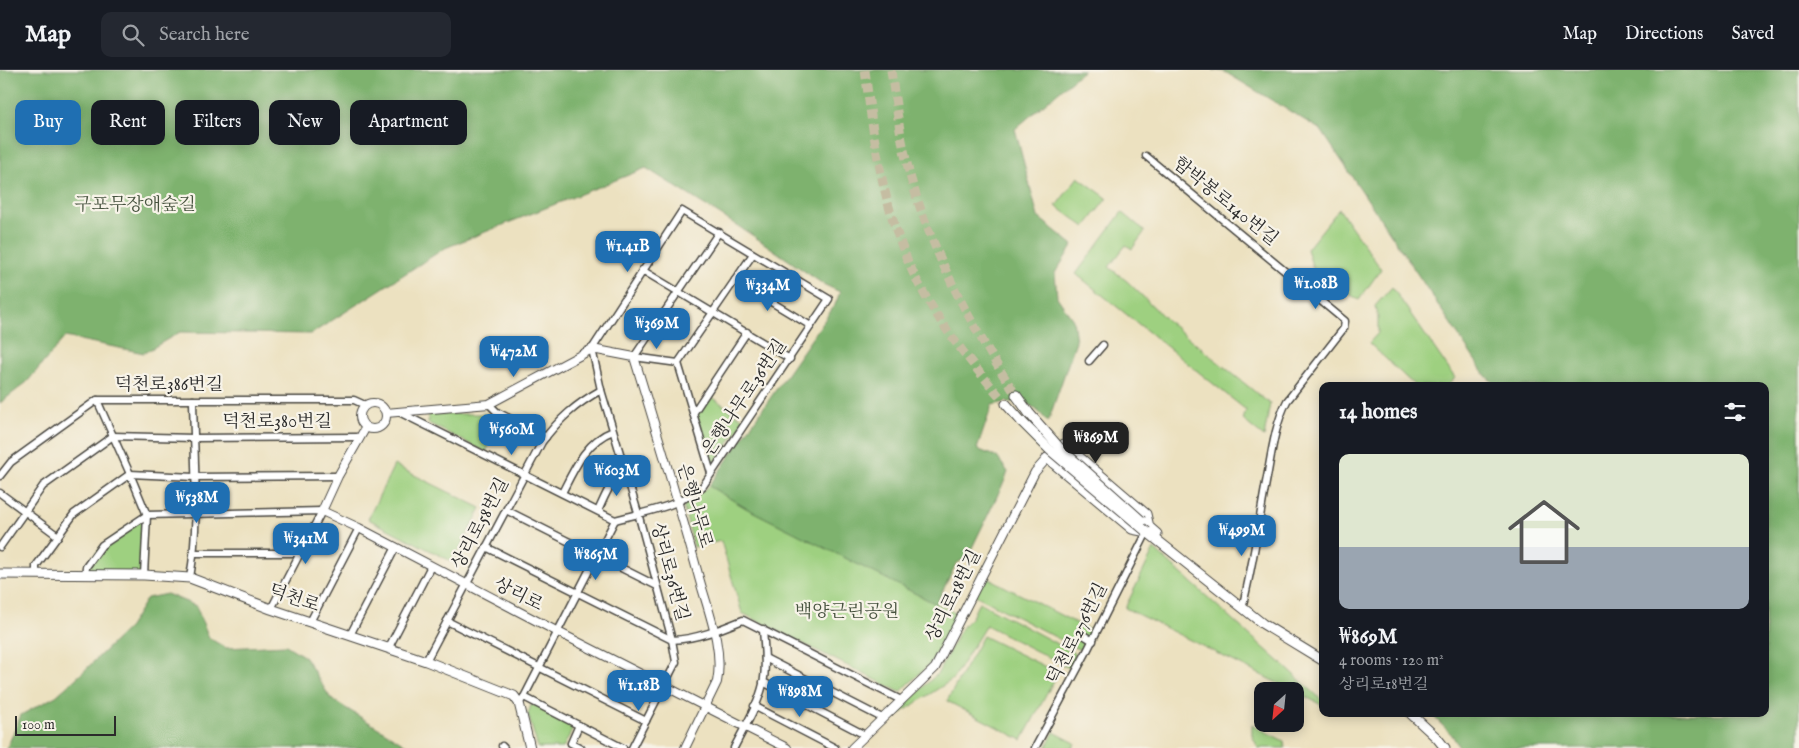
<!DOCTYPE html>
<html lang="en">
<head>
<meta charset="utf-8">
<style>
	:root { --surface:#171b24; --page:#242831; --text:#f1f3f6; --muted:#9ea1a6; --line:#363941; --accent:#1f6fb2 }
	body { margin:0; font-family:"IM FELL English","Noto Serif KR",serif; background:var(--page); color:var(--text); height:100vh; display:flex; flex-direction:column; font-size:19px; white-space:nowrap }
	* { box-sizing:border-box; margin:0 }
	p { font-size:16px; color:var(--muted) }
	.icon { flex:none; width:28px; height:28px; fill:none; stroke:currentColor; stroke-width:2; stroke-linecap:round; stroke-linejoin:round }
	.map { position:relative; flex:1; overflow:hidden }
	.panel { position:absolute; left:1319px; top:312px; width:450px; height:335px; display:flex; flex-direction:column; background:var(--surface); border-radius:10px; box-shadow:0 2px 12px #0003 }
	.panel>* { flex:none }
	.banner { position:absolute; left:15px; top:30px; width:475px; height:45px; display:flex; gap:10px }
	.needle { width:32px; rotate:207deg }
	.tools { position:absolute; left:1254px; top:612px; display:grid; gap:10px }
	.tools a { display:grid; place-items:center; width:50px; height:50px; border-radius:10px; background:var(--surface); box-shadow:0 2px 12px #0003; font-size:25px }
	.scale { position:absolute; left:15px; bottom:12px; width:101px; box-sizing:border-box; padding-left:5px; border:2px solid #2b2b2b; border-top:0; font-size:14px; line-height:18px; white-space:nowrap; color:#2b2b2b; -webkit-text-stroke:4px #f7f3e8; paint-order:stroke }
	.price { position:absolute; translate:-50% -42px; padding:0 11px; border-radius:10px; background:var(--accent); color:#fff; font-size:16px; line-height:32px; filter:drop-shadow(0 1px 2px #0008) }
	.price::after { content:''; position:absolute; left:50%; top:30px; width:15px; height:11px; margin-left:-8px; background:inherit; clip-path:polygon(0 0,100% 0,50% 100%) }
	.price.selected { background:#222; color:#fff }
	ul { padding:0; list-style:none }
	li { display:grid; align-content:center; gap:10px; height:265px; padding:0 20px }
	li+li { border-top:1px solid var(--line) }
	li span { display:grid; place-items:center; height:155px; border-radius:10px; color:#555 }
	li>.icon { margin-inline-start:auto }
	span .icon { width:90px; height:90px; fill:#fffc; stroke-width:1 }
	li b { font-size:21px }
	h2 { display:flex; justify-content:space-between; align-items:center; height:60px; padding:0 20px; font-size:21px }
	.tag { padding:0 18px; border-radius:10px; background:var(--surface); box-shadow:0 2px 12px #0003; font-size:18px; line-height:45px }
	.tag.selected { background:var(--accent); color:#fff }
	header { display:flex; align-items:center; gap:30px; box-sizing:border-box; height:70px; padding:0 25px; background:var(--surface); border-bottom:1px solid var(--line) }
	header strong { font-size:24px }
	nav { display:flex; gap:28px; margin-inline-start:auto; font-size:18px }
	.search { width:350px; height:45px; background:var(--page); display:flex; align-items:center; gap:12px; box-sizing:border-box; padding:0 18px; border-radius:10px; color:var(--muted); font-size:19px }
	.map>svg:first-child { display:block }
</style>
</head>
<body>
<header>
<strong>Map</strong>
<div class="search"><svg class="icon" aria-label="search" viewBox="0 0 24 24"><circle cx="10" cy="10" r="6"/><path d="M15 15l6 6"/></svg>Search here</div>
<nav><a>Map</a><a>Directions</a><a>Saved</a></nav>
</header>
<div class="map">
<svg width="1799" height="678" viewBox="0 0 1799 678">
	<rect width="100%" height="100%" fill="#f7f3e8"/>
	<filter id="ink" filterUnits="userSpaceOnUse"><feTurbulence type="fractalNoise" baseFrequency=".02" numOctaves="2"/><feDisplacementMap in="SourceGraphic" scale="10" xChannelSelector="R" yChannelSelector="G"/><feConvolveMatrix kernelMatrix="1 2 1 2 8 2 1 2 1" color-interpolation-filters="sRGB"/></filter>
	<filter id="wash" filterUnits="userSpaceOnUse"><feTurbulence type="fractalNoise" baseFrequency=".0096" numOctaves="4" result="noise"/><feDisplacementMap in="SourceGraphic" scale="20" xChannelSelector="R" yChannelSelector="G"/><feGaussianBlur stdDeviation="1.12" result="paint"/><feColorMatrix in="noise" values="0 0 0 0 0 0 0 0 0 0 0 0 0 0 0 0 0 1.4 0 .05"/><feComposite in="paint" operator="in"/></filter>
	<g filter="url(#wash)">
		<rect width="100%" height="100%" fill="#ece1c0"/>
		<!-- green -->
		<g fill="#9ed080" stroke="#647e56">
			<path d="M1078,107L1107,128L1085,157L1056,136Z"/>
			<path d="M1339,139L1381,199L1359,230L1314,202L1307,179Z"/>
			<path d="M1122,142L1145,161L1132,179L1126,175L1109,197L1128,212L1170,253L1270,334L1264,367L1243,350L1246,340L1076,204Z"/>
			<path d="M1392,217L1455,308L1447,316H1415L1369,273L1378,263V248L1375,236Z"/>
			<path d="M709,325L745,350L714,394L710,391L696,345Z"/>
			<path d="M428,344H493L503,348L486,382L428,353Z"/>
			<path d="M394,395L481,438L453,492L368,449Z"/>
			<path d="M709,416L746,438L957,544L930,594L900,622L742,543L721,471L694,477L683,436Z"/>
			<path d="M144,447L142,504L87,503C91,476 124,461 144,447Z"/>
			<path d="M1154,479L1322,630V635L1125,538Z"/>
			<path d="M982,505L1092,561L1082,581L973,524Z"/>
			<path d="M979,532L1076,584L1069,598L986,555L953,609L887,652L938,603L962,557L972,547Z"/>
			<path d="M983,566L1058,603L1022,670L947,631Z"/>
			<path d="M531,635H536L575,654L563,678H538L528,644Z"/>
			<path d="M1252,655L1284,671L1285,678H1258L1252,665Z"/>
			<path d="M1054,662L1075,673L1073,678H1046Z"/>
		</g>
		<!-- forest -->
		<g fill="#7eb26e" stroke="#546e4c">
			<path d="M0,0H1084L1015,59L1038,147L1073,175L1055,203L1057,227L1073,250L1076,271L1048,352C1029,329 1020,329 992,335L977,379L997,387L1008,402L1004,412L968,486L956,494L936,534L746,438L709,416L835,235L840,222L823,214L752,165L646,98L445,178L311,264L180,262L144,283L65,267L27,312L0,333Z"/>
			<path d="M1213,0H1799V678H1460L1452,665L1431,644H1765V316H1497L1485,305L1321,60L1225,2Z"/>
			<path d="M167,524L196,536L209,568L226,578L286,575L305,587L331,629L411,678H7L21,645L56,626L82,603L129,557L147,528Z"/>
		</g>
	</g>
	<g filter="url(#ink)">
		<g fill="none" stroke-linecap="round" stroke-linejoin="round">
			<!-- secondary-tunnel -->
			<g stroke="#c5bda2" stroke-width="9" stroke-dasharray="9 4.5" stroke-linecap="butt">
				<path d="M865,0C875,82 887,166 932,237C953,272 980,303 1006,334"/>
				<path d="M891,0C896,36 901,73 911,109C934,187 972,257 1016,325"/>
			</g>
			<!-- minor casing -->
			<g stroke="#484641" stroke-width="9">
				<g id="minor">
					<path d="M1146,86L1345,251L1344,258L1287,331C1276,352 1272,379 1268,402C1259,447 1254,493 1242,538"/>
					<path d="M642,200L790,289"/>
					<path d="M735,210L811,256"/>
					<path d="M1089,291L1103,275"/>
					<path d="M678,293L634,287L719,162"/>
					<path d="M678,293L753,184"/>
					<path d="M678,293L711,403"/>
					<path d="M97,330L130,404L147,445L144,505"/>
					<path d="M489,334L497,342L546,367"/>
					<path d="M399,342L615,450C644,442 679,437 703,416L829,229L682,141L592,279L601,320L638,443L672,570L676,592L632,678"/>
					<path d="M694,342L747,262"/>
					<path d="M0,406L11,392L97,330H354L365,335"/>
					<path d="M0,423L58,466"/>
					<path d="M562,423C574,399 586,371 613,361"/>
					<path d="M506,440L657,516"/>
					<path d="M598,441C605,427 610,409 626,402"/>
					<path d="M0,477L43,416L113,366L194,368L360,367"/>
					<path d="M486,477L672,570C697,569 721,559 743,550L901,630"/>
					<path d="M194,483H300"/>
					<path d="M36,504V496L74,444L130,404L194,407L338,406"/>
					<path d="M85,505L86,497L102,475L147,445L322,441L271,539"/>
					<path d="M190,508C200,450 194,389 193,330"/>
					<path d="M447,551L646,651"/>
					<path d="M310,552L359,458"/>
					<path d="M350,565L396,477"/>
					<path d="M1085,566L1093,571"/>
					<path d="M388,579L431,496"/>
					<path d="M765,588L882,648"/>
					<path d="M426,591L542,372C559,349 576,334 601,320"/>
					<path d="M763,612L865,665"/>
					<path d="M524,627L623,678"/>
					<path d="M519,633L524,627L615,450"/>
					<path d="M754,636L835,678"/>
					<path d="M579,655L571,673L581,678"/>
					<path d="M502,676L504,678"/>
					<path d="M734,678C744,658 758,636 763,614C767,596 764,577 763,559"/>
					<path d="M1035,678L1086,583L1147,462"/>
				</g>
			</g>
			<!-- tertiary casing -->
			<g stroke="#484641" stroke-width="10">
				<g id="tertiary">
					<circle cx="373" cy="346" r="13"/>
					<path d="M386,343L489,334L592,279L634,287C656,359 678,431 698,504C707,538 724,577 717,612L685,678"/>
					<path d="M366,357L338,406L322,441L359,458L558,562L787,678"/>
					<path d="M852,678L935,598L1035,402L1050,385"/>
				</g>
			</g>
			<!-- secondary casing -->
			<g stroke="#484641" stroke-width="11">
				<g id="secondary">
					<path d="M1016,325L1029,343"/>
					<path d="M1006,334L1022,352"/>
					<path d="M1064,374L1146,444L1149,457L1157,464"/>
					<path d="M1047,388L1132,459L1147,462L1263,554L1322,590"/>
					<path d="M0,504L144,505L190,508L271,539L426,591L514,626L519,633L530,678"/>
					<path d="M1411,644L1437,668L1445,678"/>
				</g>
			</g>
			<!-- minor -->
			<use href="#minor" stroke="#fff" stroke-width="6"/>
			<!-- tertiary -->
			<use href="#tertiary" stroke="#fff" stroke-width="8"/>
			<!-- secondary -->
			<use href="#secondary" stroke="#fff" stroke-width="9"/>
			<!-- secondary-bridge casing -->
			<g stroke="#484641" stroke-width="11" stroke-linecap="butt">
				<g id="secondary-bridge">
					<path d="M1029,343L1058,376L1142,451"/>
					<path d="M1022,352L1050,380L1147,462"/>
				</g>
			</g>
			<!-- secondary-bridge -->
			<use href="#secondary-bridge" stroke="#fff" stroke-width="9"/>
		</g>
	</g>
	<g text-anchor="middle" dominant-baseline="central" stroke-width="4.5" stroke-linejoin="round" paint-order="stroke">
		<!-- street labels -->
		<g font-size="18" fill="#2b2b2b" stroke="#f7f3e8">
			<text transform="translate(1225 132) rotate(39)">함박봉로140번길</text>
			<text x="169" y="315">덕천로386번길</text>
			<text transform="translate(745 328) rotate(-56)">은행나무로36번길</text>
			<text x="277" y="352">덕천로380번길</text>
			<text transform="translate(694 436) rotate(74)">은행나무로</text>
			<text transform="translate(481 454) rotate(-62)">상리로58번길</text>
			<text transform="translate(669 502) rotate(75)">상리로36번길</text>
			<text transform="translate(518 525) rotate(27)">상리로</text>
			<text transform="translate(954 526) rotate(-63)">상리로18번길</text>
			<text transform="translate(294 529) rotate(19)">덕천로</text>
			<text transform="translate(1078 564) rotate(-63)">덕천로276번길</text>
		</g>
		<!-- park labels -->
		<g font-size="18" fill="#485440" stroke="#f7f3e8">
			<text x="135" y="135">구포무장애숲길</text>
			<text x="847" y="542">백양근린공원</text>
		</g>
	</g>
</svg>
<div class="tools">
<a><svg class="needle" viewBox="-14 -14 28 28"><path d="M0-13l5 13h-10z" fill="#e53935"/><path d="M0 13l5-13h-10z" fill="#9ea1a6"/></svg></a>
</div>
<div class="scale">100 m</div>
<b class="price" style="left:628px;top:203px">₩1.41B</b>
<b class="price" style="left:1316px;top:240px">₩1.08B</b>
<b class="price" style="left:768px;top:242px">₩334M</b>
<b class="price" style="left:657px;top:280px">₩369M</b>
<b class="price" style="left:514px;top:308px">₩472M</b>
<b class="price" style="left:512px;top:386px">₩560M</b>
<b class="price selected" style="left:1096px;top:394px">₩869M</b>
<b class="price" style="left:617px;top:427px">₩603M</b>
<b class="price" style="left:197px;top:454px">₩538M</b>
<b class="price" style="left:1242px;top:487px">₩499M</b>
<b class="price" style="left:306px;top:495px">₩341M</b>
<b class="price" style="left:596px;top:511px">₩865M</b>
<b class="price" style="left:639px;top:642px">₩1.18B</b>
<b class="price" style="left:800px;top:648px">₩898M</b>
<div class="banner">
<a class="tag selected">Buy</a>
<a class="tag">Rent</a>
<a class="tag">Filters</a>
<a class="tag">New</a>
<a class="tag">Apartment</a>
</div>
<section class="panel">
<h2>14 homes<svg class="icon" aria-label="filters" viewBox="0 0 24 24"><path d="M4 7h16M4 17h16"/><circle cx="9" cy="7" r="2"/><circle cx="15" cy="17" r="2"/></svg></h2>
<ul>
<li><span style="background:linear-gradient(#dfe7d0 60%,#9aa5b1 0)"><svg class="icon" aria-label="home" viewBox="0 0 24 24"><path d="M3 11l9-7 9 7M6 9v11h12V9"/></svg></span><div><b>₩869M</b><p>4 rooms · 120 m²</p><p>상리로18번길</p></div></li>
</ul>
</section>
</div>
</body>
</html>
